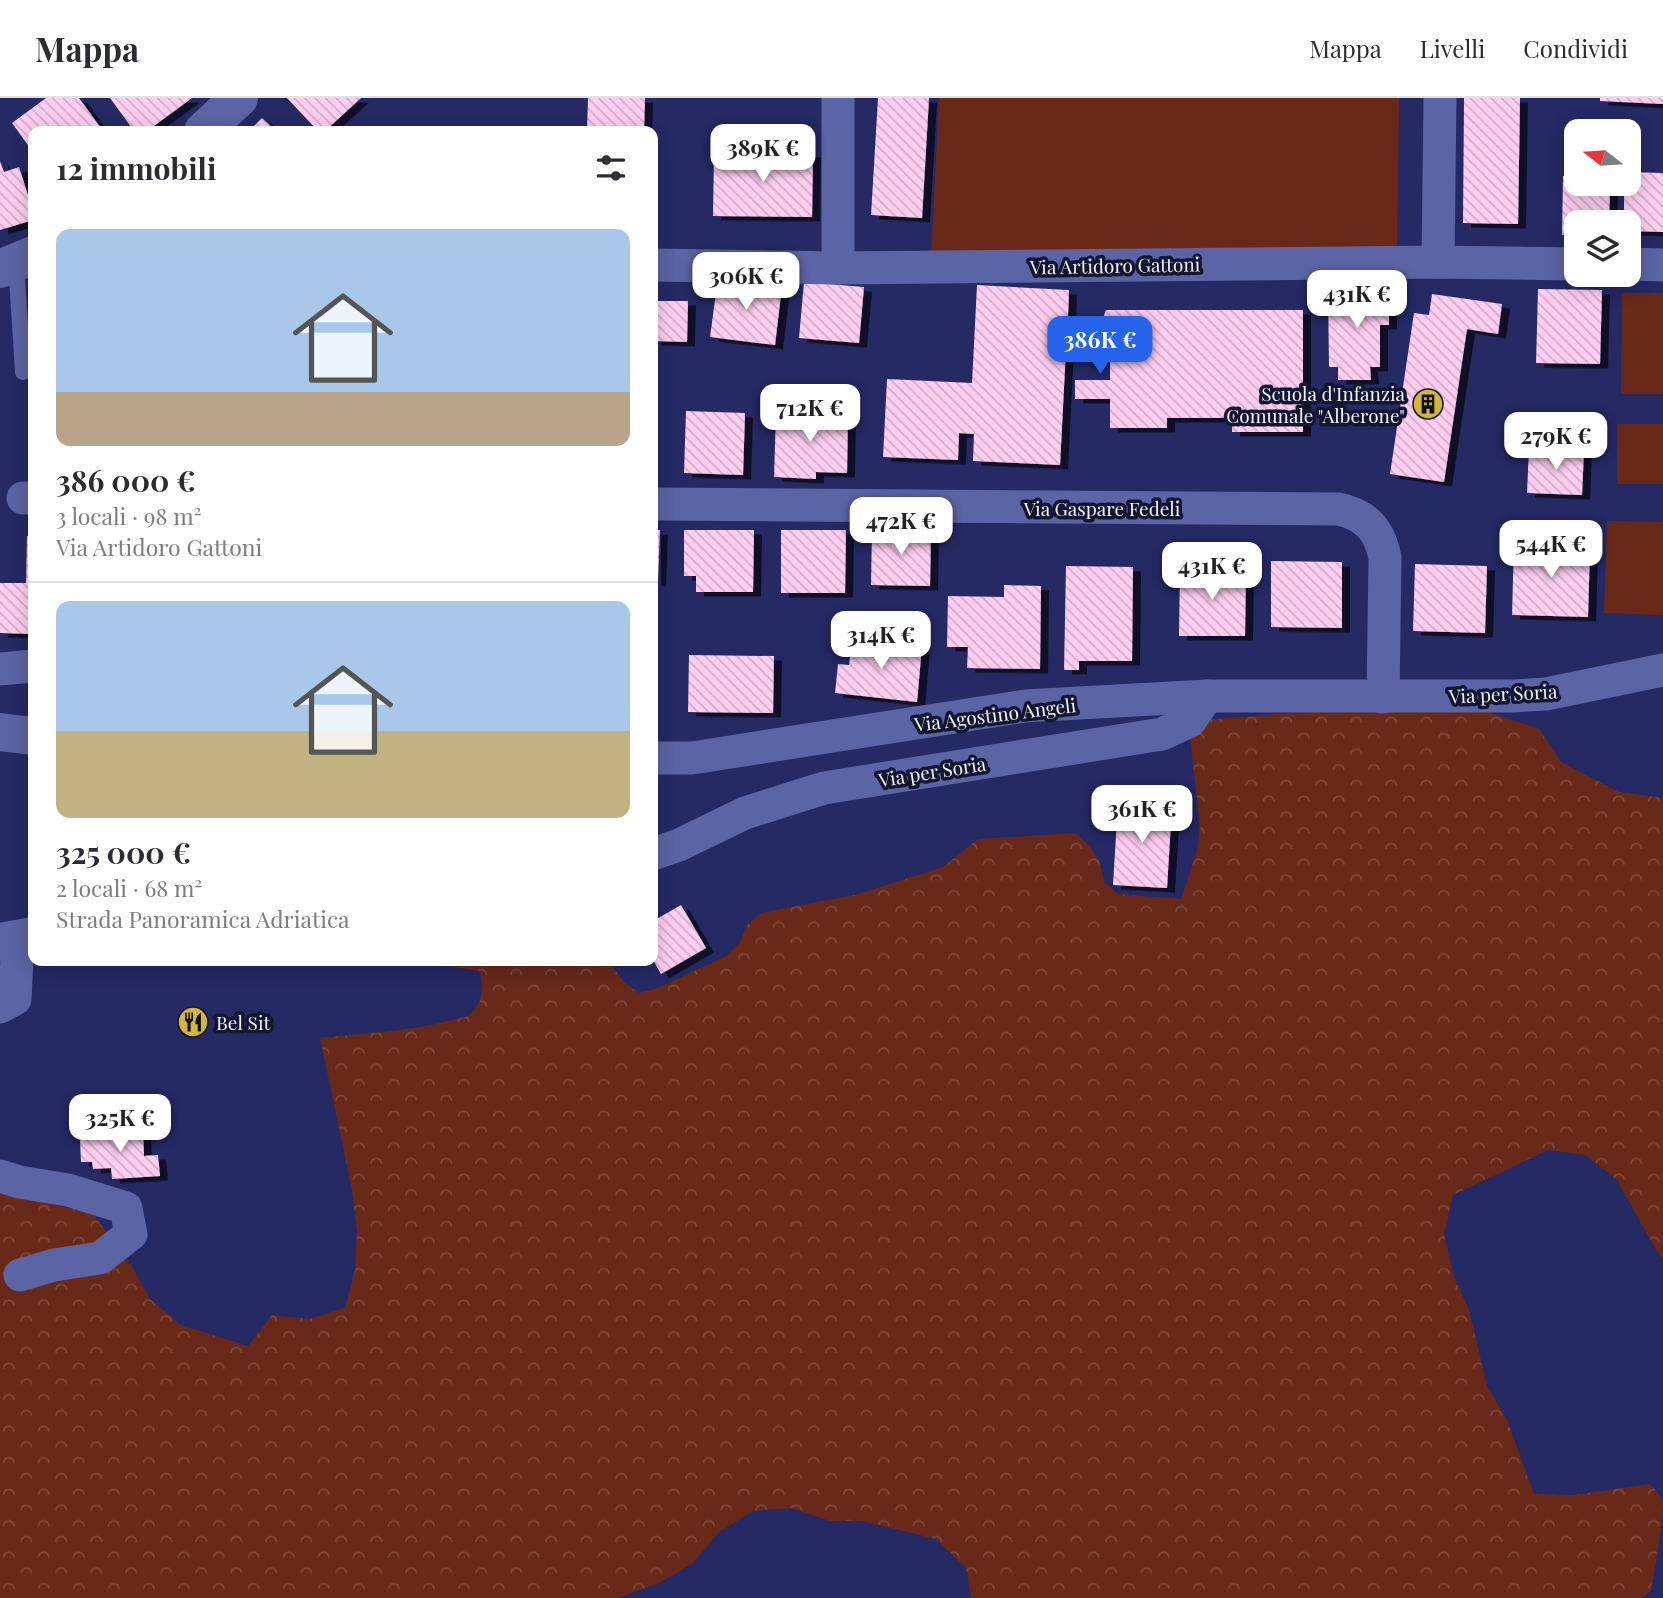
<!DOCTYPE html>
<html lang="it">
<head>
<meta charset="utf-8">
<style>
	:root { --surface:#fff; --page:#f7f7f7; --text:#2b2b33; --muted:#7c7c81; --line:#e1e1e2; --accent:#2563eb }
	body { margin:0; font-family:"Playfair Display",serif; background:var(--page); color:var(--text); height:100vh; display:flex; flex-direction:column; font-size:26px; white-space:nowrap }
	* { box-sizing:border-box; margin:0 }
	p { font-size:23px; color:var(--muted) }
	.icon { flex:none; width:38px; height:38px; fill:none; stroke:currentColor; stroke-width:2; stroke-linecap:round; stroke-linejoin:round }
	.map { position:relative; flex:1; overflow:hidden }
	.drawer { position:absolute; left:28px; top:28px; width:630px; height:840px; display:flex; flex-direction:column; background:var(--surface); border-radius:14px; box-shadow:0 4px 18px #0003 }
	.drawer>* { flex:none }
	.needle { width:46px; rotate:287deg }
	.buttons { position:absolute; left:1564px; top:21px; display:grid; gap:14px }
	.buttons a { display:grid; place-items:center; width:77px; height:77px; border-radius:14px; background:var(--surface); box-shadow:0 4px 18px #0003; font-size:35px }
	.price { position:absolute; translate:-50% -60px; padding:0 16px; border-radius:14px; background:#fff; color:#222; font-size:23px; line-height:46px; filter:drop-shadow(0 2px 4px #0008) }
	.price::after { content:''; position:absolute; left:50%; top:42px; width:21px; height:16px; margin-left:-10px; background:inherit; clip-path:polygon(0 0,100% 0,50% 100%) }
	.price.on { background:var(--accent); color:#fff }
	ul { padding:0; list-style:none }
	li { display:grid; align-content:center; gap:14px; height:371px; padding:0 28px }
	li+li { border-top:2px solid var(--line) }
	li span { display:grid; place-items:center; height:217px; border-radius:14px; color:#555 }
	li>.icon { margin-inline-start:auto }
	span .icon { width:126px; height:126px; fill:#fffc; stroke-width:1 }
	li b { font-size:30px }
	h2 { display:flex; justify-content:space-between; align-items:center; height:84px; padding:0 28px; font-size:30px }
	header { display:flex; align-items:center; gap:42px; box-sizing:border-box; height:98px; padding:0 35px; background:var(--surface); border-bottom:2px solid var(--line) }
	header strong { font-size:33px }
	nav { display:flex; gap:38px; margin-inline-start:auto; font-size:24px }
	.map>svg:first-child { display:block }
</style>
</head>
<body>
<header>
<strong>Mappa</strong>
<nav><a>Mappa</a><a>Livelli</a><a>Condividi</a></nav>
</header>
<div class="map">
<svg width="1663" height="1500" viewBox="0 0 1663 1500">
	<defs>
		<pattern id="forest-crowns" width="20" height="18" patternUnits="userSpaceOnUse" patternTransform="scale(1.75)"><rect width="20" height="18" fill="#692918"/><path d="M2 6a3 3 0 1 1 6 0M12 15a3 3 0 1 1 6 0" fill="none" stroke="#7f483a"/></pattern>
		<pattern id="building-back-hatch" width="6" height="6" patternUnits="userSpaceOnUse" patternTransform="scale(1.75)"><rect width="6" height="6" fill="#fdcdf0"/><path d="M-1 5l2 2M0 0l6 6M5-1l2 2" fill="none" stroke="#d0acc7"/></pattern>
		<filter id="shadow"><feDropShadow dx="8" dy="4.5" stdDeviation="0" flood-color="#0009"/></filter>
	</defs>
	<rect width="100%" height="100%" fill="#252964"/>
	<!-- green -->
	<g fill="#692918">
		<path d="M939,0H1399L1397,158H931Z"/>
		<path d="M1622,195H1663V296H1621Z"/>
		<rect x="1617" y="326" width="46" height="60"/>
		<path d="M1607,423L1663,424V517L1604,515Z"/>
	</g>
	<!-- forest -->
	<path fill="url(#forest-crowns)" d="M1480,611L1539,631L1561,664L1619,694L1663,700V1160L1656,1152L1617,1082L1586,1057L1548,1052L1453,1097L1444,1135L1453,1176L1469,1212L1487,1288L1507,1322L1534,1396L1573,1397L1650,1386C1654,1391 1661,1398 1663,1404C1663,1425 1655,1470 1651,1493L1641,1500H971L966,1470L936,1441L862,1423H830L792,1410L753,1413L719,1434L693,1465L659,1485L618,1500H0V1092L72,1111L90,1112L131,1167L150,1201L181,1227L248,1248L272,1217L309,1221L345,1210L355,1172L357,1133L352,1092L320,940C363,935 407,934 448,923C455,921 464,920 469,917C483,908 485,887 479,873L420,863L384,868L383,863H608L624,884L639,895L658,890L726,858L740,845L746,828L761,815L859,796L943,769L978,741L1075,735L1090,748L1100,765L1104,784L1118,796L1181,801L1198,749L1200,728L1190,639L1206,622L1313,613Z"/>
	<!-- building -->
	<g fill="url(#building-back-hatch)" filter="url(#shadow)">
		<path d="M46,0H79L103,33H33V54L12,25Z"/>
		<path d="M110,0H192L147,33H134Z"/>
		<path d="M287,0H361L325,33H318Z"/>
		<path d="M588,0H645L644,33H587Z"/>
		<path d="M878,0H929L922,120L871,117Z"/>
		<path d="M1464,0H1520L1518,126L1463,125Z"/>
		<path d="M1600,0H1663V6L1600,3Z"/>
		<path d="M262,20L276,33H249Z"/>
		<path d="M714,54L813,55L812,119L713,118Z"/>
		<path d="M0,63L4,74L19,69L33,113V122L0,132Z"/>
		<path d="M1629,74L1663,75V134L1629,133V124H1624V86H1629Z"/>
		<path d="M1563,78H1577V86H1610L1609,124H1577V137H1562Z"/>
		<path d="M718,180L782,188L775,247L710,239Z"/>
		<path d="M804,184L864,189L859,245L799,240Z"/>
		<path d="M977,187L1069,192L1068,219L1103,220L1106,212H1303V334H1232V320H1167V330H1110V301H1075V282H1110V251L1066,250L1060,367L973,363L974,336L959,335L958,362L883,359L887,281L972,285Z"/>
		<path d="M1357,188H1389V227H1380V269H1370L1371,282H1338V269H1329L1328,192H1357Z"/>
		<path d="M1538,191L1602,192L1600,266L1536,265Z"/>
		<path d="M1432,196L1502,206L1498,236L1467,231L1444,384L1390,376L1414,215L1429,217Z"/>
		<path d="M653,203H688L687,244L653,243Z"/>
		<path d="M686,313L745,315L743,377L684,375Z"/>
		<path d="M776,313L848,315L847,375L816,374V381L774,379Z"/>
		<path d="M1529,350L1584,352L1582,397L1527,395Z"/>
		<path d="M872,430L931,431L930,488L871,487Z"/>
		<path d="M653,432H660L658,484L653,483Z"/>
		<path d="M684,432H754L753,494H696V478H684Z"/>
		<path d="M781,432H846L845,495H781Z"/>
		<path d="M27,438H33V536L0,535V485H26Z"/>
		<path d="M1514,445L1590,448L1588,519L1512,517Z"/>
		<path d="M1271,463L1342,464V530L1271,529Z"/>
		<path d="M1415,466L1487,468L1485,535L1413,533Z"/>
		<path d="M1066,468L1133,469L1132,563H1079V572H1064Z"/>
		<path d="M1180,469L1246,470L1245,538H1179Z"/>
		<path d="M1004,487L1041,488L1040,571L967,570L968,549H947L948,498L1004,499Z"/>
		<path d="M852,541L922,548L917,604L835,595L838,566L849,567Z"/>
		<path d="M689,557L774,558L773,615L688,614Z"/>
		<path d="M1118,704L1172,707L1167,790L1113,787Z"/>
		<path d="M681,807L706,850L661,876L653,862V823Z"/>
		<path d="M143,1032L144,1058L158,1057L160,1078L112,1081L111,1070L93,1071L92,1064H81L80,1042H90V1035Z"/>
	</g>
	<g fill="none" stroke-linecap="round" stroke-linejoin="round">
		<!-- service -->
		<path stroke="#5b64a4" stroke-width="16" d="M16,164L23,274"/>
		<!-- minor -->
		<g stroke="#5b64a4" stroke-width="33">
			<path d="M1438,164L1440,0"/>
			<path d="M1629,166L1663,167"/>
			<path d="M653,167L838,170L1438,164L1577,166"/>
			<path d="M838,170V0"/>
			<path d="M23,400H33"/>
			<path d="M653,406L1338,411C1365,416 1380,432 1385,460L1383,599"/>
			<path d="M0,571L33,568"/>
			<path d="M653,660H692L1025,608L1207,598H1513L1546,596L1663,572"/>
			<path d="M653,756L679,747L745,715L824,690L1162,636L1190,623L1207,598"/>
			<path d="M0,909L15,901L18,840"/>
			<path d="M0,1078L19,1084L68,1092L126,1110L131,1136L100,1160L54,1167L20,1177"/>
		</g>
		<!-- tertiary -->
		<g stroke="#5b64a4" stroke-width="38">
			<path d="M203,33L239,0"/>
			<path d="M0,171L33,157"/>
			<path d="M0,634L33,638"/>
			<path d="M0,844L33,838"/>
		</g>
	</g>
	<!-- icons -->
	<defs>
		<g id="building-disc" transform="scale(1.575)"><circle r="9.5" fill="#d3b635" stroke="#131630"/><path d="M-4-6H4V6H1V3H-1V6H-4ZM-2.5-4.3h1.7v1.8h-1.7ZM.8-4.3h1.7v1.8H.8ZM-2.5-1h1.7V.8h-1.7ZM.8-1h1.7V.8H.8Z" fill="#111"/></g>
		<g id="restaurant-disc" transform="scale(1.575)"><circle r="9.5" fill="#d3b635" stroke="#131630"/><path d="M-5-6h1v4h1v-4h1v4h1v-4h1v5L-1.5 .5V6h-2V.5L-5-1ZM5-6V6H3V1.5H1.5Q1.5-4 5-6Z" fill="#111"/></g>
	</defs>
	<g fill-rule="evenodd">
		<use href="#building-disc" x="1428" y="306"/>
		<use href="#restaurant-disc" x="193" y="924"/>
	</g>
	<g text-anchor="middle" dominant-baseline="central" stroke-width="7" stroke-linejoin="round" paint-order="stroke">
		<!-- street labels -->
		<g font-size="19" fill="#f0f2f9" stroke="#131630">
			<text transform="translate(1115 167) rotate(-1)">Via Artidoro Gattoni</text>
			<text x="1102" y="410">Via Gaspare Fedeli</text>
			<text transform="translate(1503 595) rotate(-3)">Via per Soria</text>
			<text transform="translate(995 616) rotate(-7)">Via Agostino Angeli</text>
			<text transform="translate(932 673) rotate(-9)">Via per Soria</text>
		</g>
		<!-- poi labels -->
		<g font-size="19" fill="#f0f2f9" stroke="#131630" text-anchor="end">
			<text x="1405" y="295">Scuola d'Infanzia<tspan x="1405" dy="22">Comunale "Alberone"</tspan></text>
			<text x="216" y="924" text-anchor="start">Bel Sit</text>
		</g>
	</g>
</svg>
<div class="buttons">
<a><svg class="needle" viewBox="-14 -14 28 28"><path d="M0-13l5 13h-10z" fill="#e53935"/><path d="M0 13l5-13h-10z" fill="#7c7c81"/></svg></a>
<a><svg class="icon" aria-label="layers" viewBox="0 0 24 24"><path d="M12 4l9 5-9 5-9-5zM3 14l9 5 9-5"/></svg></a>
</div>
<b class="price" style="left:763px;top:86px">389K €</b>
<b class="price" style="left:746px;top:214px">306K €</b>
<b class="price" style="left:1357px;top:232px">431K €</b>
<b class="price on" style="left:1100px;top:278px">386K €</b>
<b class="price" style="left:810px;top:346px">712K €</b>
<b class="price" style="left:1556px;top:374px">279K €</b>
<b class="price" style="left:901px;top:459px">472K €</b>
<b class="price" style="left:1551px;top:482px">544K €</b>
<b class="price" style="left:1212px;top:504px">431K €</b>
<b class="price" style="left:881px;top:573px">314K €</b>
<b class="price" style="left:1142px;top:747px">361K €</b>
<b class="price" style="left:120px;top:1056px">325K €</b>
<section class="drawer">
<h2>12 immobili<svg class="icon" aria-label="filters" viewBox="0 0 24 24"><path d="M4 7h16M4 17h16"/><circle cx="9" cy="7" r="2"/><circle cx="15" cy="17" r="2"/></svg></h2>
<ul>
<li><span style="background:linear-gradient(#a9c7e8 75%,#b9a48a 0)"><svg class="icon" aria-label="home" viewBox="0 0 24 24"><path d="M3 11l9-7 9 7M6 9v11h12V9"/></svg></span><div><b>386 000 €</b><p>3 locali · 98 m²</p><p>Via Artidoro Gattoni</p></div></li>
<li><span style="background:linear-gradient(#a9c7e8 60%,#c2b280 0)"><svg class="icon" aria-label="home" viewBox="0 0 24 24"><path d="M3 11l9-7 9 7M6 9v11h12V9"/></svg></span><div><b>325 000 €</b><p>2 locali · 68 m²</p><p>Strada Panoramica Adriatica</p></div></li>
</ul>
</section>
</div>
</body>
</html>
